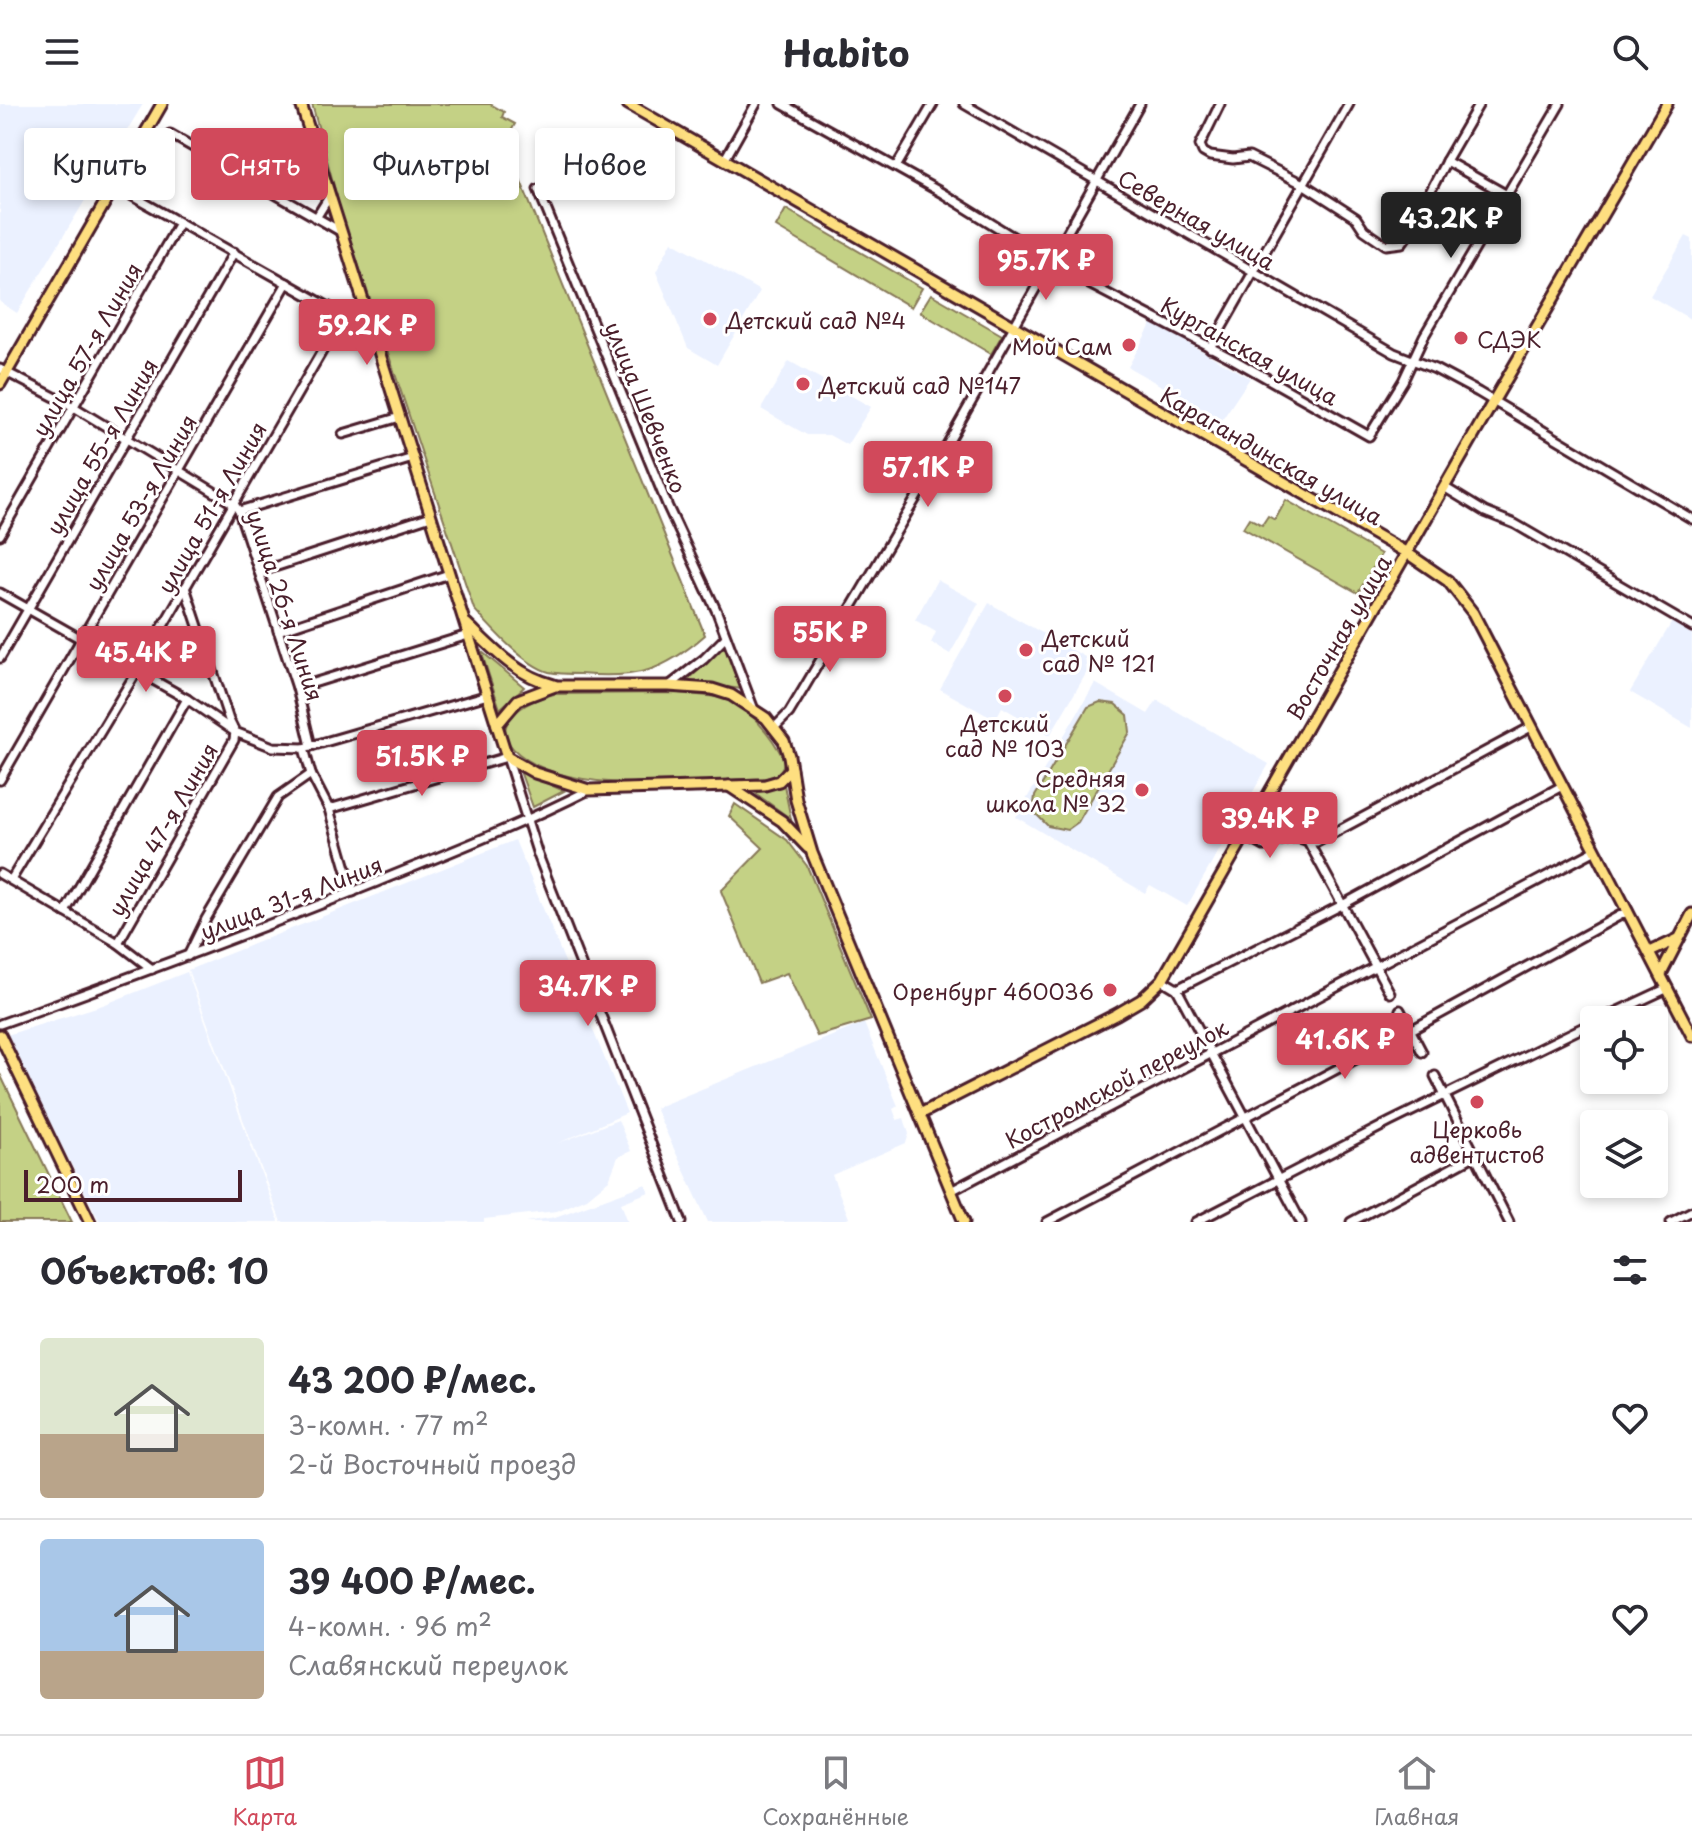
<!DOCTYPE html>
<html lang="ru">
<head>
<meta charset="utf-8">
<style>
	:root { --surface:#fff; --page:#f2f2f3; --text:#2b2b33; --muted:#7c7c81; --line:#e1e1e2; --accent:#d1495b }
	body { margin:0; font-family:"Playpen Sans",sans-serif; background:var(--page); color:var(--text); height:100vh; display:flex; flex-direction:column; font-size:30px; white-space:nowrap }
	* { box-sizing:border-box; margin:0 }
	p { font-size:26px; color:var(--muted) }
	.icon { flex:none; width:44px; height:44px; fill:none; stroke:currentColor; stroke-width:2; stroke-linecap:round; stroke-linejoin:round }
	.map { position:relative; height:1118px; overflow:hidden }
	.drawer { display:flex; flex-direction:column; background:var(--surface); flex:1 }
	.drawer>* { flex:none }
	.top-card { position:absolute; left:24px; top:24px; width:800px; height:72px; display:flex; gap:16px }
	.tools { position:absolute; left:1580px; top:902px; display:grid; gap:16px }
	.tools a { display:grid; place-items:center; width:88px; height:88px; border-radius:8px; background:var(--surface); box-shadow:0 4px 12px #0003; font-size:40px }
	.scale { position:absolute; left:24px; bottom:20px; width:218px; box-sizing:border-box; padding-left:8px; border:4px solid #4a1f2b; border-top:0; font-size:22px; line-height:28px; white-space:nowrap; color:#4a1f2b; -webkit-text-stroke:6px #fff; paint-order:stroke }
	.price { position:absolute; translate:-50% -68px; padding:0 18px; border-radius:8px; background:var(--accent); color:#fff; font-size:26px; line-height:52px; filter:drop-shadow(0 2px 4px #0008) }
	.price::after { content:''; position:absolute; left:50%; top:48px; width:24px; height:18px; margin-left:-12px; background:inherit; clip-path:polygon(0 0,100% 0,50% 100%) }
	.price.current { background:#222; color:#fff }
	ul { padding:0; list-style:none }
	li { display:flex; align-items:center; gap:24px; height:200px; padding:0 40px }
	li+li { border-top:2px solid var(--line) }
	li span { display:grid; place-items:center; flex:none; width:224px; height:160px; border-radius:8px; color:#555 }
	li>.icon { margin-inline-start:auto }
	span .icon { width:96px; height:96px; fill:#fffc; stroke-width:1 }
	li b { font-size:34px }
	h2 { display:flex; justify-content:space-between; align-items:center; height:96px; padding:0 40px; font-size:34px }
	.chip { padding:0 28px; border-radius:8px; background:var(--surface); box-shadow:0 4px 12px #0003; font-size:28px; line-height:72px }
	.chip.current { background:var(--accent); color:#fff }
	header { display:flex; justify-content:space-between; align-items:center; height:104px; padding:0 40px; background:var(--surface); font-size:36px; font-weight:700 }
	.menu { display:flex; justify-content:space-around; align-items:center; height:112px; border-top:2px solid var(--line); background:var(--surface); font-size:22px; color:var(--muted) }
	.menu a { display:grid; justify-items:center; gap:4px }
	.menu .current { color:var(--accent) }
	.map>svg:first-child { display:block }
</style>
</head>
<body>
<header><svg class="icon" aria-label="menu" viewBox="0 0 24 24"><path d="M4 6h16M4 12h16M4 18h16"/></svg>Habito<svg class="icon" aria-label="search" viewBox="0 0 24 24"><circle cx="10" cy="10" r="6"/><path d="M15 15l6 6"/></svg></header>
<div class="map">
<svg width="1692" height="1118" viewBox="0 0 1692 1118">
	<rect width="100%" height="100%" fill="#fff"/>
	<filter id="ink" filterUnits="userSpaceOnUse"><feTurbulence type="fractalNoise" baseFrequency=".0125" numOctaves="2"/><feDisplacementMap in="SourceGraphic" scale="16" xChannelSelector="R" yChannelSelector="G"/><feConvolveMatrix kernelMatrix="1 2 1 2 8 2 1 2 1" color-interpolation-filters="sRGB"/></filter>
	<g filter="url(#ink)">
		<!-- built -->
		<g fill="#ebf1ff">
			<path d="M0,0H143L17,209L0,198Z"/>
			<path d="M1686,132L1692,135V216L1650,192Z"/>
			<path d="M672,137L760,187L717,261L688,244L656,168Z"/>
			<path d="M1152,219L1250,274L1222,316L1128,263Z"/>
			<path d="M789,257L871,303L847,341L829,331H807L761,305Z"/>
			<path d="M937,476L979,499L950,550L931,539L936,528L915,516Z"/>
			<path d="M989,499L1085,553L1087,568L1050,631L1002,603L995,616L940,585Z"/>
			<path d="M1672,518L1692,529V624L1630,588Z"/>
			<path d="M1095,579L1148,610L1157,596L1269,660L1187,802L1150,781L1145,789L1016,713Z"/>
			<path d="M515,736L627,1009L556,1040L618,1016L631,1047L618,1053L609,1076L587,1094L557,1107L484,1115V1118H281L188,866Z"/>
			<path d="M187,868L279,1118H100L7,931L103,901Z"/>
			<path d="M864,919L898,1002L893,1005L897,1016L904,1014L909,1030L906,1039L832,1071L849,1114L841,1118H708L655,1004Z"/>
			<path d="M646,1080L649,1088L621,1099L628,1118H526L555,1113Z"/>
		</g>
		<!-- green -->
		<g fill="#c4d185" stroke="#877858" stroke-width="2">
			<path d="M312,0H490L504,8L502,13L515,20L505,38L705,531C663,568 636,575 580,570C571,570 559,570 549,568C524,561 491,524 474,505L342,112Z"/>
			<path d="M786,105L922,184L911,203L776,123Z"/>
			<path d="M931,190L1002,231L991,250L920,208Z"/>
			<path d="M1286,396L1381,450L1358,489L1243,424L1249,414L1262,421L1268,412L1275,416Z"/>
			<path d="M725,541L742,585L686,578Z"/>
			<path d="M481,547L524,583L500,605Z"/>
			<path d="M677,589C691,591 707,591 722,594C747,600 773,633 784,656C784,666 776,672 767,674C699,676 572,694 519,650C483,621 526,596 554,590Z"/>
			<path d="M1100,598L1115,600L1128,611L1130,628L1078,718L1067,726L1048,722L1033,707L1035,692L1088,603Z"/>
			<path d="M520,667L564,687L533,703Z"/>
			<path d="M784,681L791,715L755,689Z"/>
			<path d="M735,700L787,736L807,762L871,916L817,932L787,869L759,879L721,787L763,744L729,712Z"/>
			<path d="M0,970L72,1118H0Z"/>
		</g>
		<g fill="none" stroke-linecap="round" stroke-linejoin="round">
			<!-- minor casing -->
			<g stroke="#4a1f2b" stroke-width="13">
				<g id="minor">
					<path d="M782,0L942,89L1089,180L1231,254L1369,332L1403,277L1424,232L1560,0"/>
					<path d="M964,0L1394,249L1435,265L1478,288L1692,415"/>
					<path d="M1220,0L1200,41L1203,48L1210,52L1233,55L1249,53L1303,80L1356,114L1364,126L1386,141L1402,139L1409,129L1446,57L1479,0"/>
					<path d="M170,30L340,127"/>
					<path d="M725,55L756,0"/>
					<path d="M1446,57L1507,91"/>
					<path d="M896,63L933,0"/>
					<path d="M115,82L343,211L364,203"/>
					<path d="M538,85L668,403L717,508L753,603"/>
					<path d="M316,114L329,93"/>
					<path d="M1210,244L1349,0"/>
					<path d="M0,265L74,303L234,400L239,407L297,584L311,642"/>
					<path d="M343,330L400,313"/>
					<path d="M1444,383L1485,408L1515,420L1692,523"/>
					<path d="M239,407L413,354"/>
					<path d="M0,431L179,119"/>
					<path d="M259,468L431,412"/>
					<path d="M0,489L187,595L235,628L273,643L304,644L488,591"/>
					<path d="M278,527L449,470"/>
					<path d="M0,554L234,148"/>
					<path d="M669,582L704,555L726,533"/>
					<path d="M297,584L468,531"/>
					<path d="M775,623L789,609L804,584L935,362L1140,0"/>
					<path d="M304,644L311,670L329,705L353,788"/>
					<path d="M0,676L287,179"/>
					<path d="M329,705L507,653L538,751L682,1118"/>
					<path d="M1246,732L1264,742C1274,739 1287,732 1298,734C1306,735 1308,739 1317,738L1531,623"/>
					<path d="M1309,739L1390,889"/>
					<path d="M0,770L118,839L152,865"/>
					<path d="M11,776L137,567L343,211"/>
					<path d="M65,808L187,595"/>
					<path d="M118,839L234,636L235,628L229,616L185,483"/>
					<path d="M188,852L206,815L278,693L311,670"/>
					<path d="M1162,876L1177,885L1344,800L1562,682"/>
					<path d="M1177,885L1301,1118"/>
					<path d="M1400,906L1422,948"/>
					<path d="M1599,916L1668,884"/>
					<path d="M0,920C126,875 252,828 377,778C448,749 520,721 589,686"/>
					<path d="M1435,972L1509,1118"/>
					<path d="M951,1087L1596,746"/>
					<path d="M1047,1118L1411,926L1628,807"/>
					<path d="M1196,1118L1390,1018L1594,918"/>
					<path d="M1351,1118L1474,1052"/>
					<path d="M1671,1118L1692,1107"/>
				</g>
			</g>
			<!-- major casing -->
			<g stroke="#4a1f2b" stroke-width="15">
				<g id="major">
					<path d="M301,0L507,653L535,669L589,686L765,681L779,677L791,665"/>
					<path d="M628,0L1407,449L1448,477L1473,509L1692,932"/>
					<path d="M0,280L162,0"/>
					<path d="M467,520C494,546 516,571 554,581"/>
					<path d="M497,621L518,596L555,582H669L712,585L731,591L766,614L784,637L789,652L796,696L812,749L964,1118"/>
					<path d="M729,682L782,717L808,744"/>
					<path d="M1650,848L1678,835"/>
					<path d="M1661,870L1692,810"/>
					<path d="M0,931L90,1118"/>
					<path d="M920,1010L1117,910L1141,896L1162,876L1493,298L1667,0"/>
				</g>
			</g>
			<!-- minor -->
			<use href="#minor" stroke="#fff" stroke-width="7"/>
			<!-- major -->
			<use href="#major" stroke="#fedf80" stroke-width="9"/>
		</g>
	</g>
	<!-- markers -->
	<g fill="#d1495b" stroke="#fff" stroke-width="3">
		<circle cx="710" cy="215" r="8"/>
		<circle cx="1461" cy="234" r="8"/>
		<circle cx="1129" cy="241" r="8"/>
		<circle cx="803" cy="280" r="8"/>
		<circle cx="1026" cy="546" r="8"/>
		<circle cx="1005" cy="592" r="8"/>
		<circle cx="1142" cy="686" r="8"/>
		<circle cx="1110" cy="886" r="8"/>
		<circle cx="1477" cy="998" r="8"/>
	</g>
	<g text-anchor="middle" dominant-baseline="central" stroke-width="6" stroke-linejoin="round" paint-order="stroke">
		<!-- street labels -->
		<g font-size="22" fill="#4a1f2b" stroke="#fff">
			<text transform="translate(1197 115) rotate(30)">Северная улица</text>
			<text transform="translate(86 245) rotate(-60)">улица 57-я Линия</text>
			<text transform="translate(1250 246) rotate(29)">Курганская улица</text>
			<text transform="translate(647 303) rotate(68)">улица Шевченко</text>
			<text transform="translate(101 342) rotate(-60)">улица 55-я Линия</text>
			<text transform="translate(1272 351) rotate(30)">Карагандинская улица</text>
			<text transform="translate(140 398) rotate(-60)">улица 53-я Линия</text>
			<text transform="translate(211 403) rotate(-60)">улица 51-я Линия</text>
			<text transform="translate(286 501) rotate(72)">улица 26-я Линия</text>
			<text transform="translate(1338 533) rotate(-60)">Восточная улица</text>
			<text transform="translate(162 725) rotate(-60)">улица 47-я Линия</text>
			<text transform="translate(291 793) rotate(-21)">улица 31-я Линия</text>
			<text transform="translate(1116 979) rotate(-28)">Костромской переулок</text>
		</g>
		<!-- poi labels -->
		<g font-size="22" fill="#4a1f2b" stroke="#fff" text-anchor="start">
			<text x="726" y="215">Детский сад №4</text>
			<text x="1477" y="234">СДЭК</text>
			<text x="1113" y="241" text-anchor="end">Мой Cам</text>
			<text x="819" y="280">Детский сад №147</text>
			<text x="1042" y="533">Детский<tspan x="1042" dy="25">сад № 121</tspan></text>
			<text x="1005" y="618" text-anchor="middle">Детский<tspan x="1005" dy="25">сад № 103</tspan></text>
			<text x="1126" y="673" text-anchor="end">Средняя<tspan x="1126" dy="25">школа № 32</tspan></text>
			<text x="1094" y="886" text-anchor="end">Оренбург 460036</text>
			<text x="1477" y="1024" text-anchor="middle">Церковь<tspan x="1477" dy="25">адвентистов</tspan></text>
		</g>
	</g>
</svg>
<div class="tools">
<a><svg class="icon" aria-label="locate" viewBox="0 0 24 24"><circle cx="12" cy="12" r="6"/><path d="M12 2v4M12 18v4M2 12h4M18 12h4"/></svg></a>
<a><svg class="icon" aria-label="layers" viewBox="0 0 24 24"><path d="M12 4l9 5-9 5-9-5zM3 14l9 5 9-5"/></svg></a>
</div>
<div class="scale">200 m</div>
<b class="price current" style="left:1451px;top:156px">43.2K ₽</b>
<b class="price" style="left:1046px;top:198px">95.7K ₽</b>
<b class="price" style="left:367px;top:263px">59.2K ₽</b>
<b class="price" style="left:928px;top:405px">57.1K ₽</b>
<b class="price" style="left:830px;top:570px">55K ₽</b>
<b class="price" style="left:146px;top:590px">45.4K ₽</b>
<b class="price" style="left:422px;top:694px">51.5K ₽</b>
<b class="price" style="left:1270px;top:756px">39.4K ₽</b>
<b class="price" style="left:588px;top:924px">34.7K ₽</b>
<b class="price" style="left:1345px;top:977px">41.6K ₽</b>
<div class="top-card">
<a class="chip">Купить</a>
<a class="chip current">Снять</a>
<a class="chip">Фильтры</a>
<a class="chip">Новое</a>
</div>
</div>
<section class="drawer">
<h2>Объектов: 10<svg class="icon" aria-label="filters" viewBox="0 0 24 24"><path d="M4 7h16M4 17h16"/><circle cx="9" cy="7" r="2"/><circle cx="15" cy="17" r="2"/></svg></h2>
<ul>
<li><span style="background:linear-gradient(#dfe7d0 60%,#b9a48a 0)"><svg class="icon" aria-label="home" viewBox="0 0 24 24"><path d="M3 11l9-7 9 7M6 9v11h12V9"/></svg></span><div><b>43 200 ₽/мес.</b><p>3-комн. · 77 m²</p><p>2-й Восточный проезд</p></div><svg class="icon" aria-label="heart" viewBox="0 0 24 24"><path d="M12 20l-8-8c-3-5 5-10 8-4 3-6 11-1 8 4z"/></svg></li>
<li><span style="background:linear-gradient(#a9c7e8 70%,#b9a48a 0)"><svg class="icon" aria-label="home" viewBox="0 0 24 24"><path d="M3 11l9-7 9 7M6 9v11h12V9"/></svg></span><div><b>39 400 ₽/мес.</b><p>4-комн. · 96 m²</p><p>Славянский переулок</p></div><svg class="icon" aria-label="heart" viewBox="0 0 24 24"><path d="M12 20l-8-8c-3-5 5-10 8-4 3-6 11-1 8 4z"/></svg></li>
</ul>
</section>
<nav class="menu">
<a class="current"><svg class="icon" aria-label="map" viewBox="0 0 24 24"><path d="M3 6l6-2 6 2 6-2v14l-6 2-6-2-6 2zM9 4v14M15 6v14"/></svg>Карта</a>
<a><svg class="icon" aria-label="saved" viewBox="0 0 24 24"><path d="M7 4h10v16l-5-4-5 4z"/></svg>Сохранённые</a>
<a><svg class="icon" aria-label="home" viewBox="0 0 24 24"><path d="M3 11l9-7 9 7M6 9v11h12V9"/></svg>Главная</a>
</nav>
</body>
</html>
